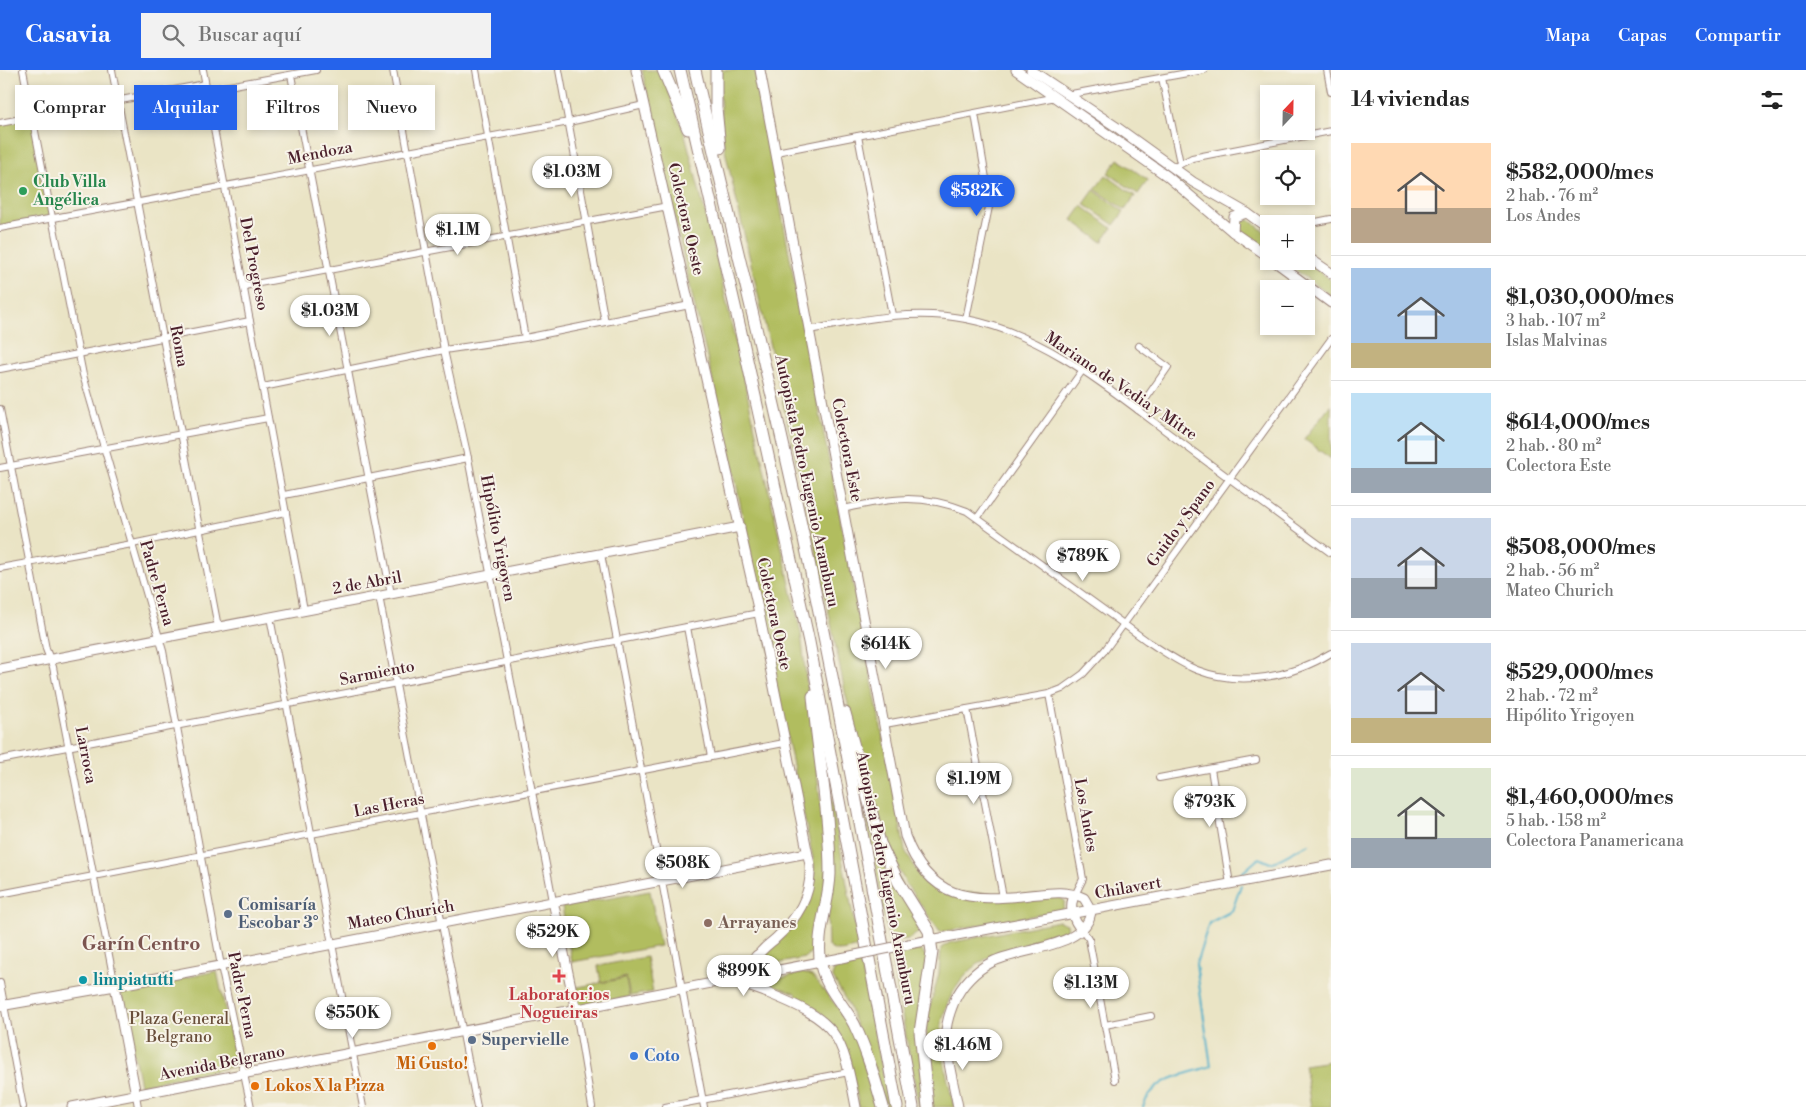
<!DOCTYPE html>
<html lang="es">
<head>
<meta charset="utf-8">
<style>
	:root { --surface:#fff; --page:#f2f2f2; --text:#222; --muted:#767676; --line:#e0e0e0; --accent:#2563eb }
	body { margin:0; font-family:"Libre Bodoni",serif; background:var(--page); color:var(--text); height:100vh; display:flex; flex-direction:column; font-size:19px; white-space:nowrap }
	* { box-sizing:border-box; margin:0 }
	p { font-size:16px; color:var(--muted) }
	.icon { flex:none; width:28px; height:28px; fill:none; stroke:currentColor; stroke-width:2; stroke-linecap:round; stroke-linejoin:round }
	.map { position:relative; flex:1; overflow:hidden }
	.panel { display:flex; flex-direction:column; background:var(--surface); width:475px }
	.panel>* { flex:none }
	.hud { position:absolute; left:15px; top:15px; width:475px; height:45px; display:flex; gap:10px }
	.needle { width:32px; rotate:22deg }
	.tools { position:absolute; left:1260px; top:15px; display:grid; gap:10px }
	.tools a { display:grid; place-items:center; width:55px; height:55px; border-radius:0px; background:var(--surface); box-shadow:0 2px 8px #0003; font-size:25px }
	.price { position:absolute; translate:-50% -42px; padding:0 11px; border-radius:18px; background:#fff; color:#222; font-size:16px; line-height:32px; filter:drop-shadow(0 1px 2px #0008) }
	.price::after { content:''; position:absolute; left:50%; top:30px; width:15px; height:11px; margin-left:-8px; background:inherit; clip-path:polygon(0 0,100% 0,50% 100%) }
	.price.on { background:var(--accent); color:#fff }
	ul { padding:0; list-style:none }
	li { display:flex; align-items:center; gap:15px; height:125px; padding:0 20px }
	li+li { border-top:1px solid var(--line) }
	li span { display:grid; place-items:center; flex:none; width:140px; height:100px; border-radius:0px; color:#555 }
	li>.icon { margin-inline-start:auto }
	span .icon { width:60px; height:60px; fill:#fffc; stroke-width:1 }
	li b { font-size:21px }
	h2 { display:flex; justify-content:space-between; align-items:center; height:60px; padding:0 20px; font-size:21px }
	.pill { padding:0 18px; border-radius:0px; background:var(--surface); box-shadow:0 2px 8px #0003; font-size:18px; line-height:45px }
	.pill.on { background:var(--accent); color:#fff }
	header { display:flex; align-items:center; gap:30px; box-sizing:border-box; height:70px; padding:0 25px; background:var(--accent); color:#fff }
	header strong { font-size:24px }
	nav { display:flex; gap:28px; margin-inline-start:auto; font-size:18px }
	.search { width:350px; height:45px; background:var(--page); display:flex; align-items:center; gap:12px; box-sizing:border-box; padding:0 18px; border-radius:0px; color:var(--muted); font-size:19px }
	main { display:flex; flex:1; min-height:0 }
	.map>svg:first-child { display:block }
</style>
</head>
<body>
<header>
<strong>Casavia</strong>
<div class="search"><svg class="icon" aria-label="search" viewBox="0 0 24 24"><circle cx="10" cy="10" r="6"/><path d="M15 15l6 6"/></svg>Buscar aquí</div>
<nav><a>Mapa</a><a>Capas</a><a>Compartir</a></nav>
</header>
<main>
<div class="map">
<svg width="1331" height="1037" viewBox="0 0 1331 1037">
	<rect width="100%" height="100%" fill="#f7f3e8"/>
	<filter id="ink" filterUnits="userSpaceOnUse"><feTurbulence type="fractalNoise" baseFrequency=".02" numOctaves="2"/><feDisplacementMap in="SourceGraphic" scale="10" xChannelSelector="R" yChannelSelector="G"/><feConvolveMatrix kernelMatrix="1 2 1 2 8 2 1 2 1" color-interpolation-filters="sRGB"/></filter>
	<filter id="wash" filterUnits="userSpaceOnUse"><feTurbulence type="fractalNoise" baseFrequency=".0096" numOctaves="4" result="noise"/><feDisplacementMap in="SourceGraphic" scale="20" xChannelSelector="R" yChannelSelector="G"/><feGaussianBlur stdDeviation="1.12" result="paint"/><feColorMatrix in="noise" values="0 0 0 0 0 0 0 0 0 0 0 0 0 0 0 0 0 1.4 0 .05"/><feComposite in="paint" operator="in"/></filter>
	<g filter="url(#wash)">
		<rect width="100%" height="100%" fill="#eae4c5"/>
		<!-- green -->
		<g fill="#b1bd5e" stroke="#7e6e44">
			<path d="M642,0H661L686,68L718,194L801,563L828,799L821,842L815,861L814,877L812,882L804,888L771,895L766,894L763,889C767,880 777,873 784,866C804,847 816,821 814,793L773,601L730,381L695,238Z"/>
			<path d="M719,0H755L801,247L905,780L917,802L945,822L1058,826L1065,831L1063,839L1060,841L940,862L906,814L885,773L874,738L845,622L809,446L726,85L722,64Z"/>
			<path d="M33,47L51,148L0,158V53Z"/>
			<path d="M1118,89L1148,110L1138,124L1108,103Z"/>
			<path d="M1106,105L1135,126L1125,140L1095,119Z"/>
			<path d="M1094,120L1124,142L1114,155L1084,134Z"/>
			<path d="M1082,136L1112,158L1102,172L1072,150Z"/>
			<path d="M1249,150L1269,165V180L1238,158L1241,151Z"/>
			<path d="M1283,191H1305L1331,210V226Z"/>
			<path d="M1331,334V389L1304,369Z"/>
			<path d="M823,687L859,877C849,879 836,885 828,876Z"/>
			<path d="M858,706L868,741L920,855L919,862L909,869L889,871Z"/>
			<path d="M650,821L660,876L572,892L562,837Z"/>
			<path d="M1059,851L1067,854L1068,862L1066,865C1042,874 1016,876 992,886C963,899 941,933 941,965C942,989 949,1014 954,1037H932L926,952L939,903L941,878L949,873Z"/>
			<path d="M920,880L923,882L927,888L920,940L925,1037H919L891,885Z"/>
			<path d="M646,887L653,922L630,926L626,907L601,912L598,896Z"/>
			<path d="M860,891L890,1037H886L848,934L832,906L836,896Z"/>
			<path d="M217,901L237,996L140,1015L121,921Z"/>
			<path d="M803,903L812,906L849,951L880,1037H859L849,985L843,972L821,943L798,929L796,923L768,914L769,911Z"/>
			<path d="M626,908L629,927L577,937L573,918Z"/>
			<path d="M1331,991V1037H1311L1304,995Z"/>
		</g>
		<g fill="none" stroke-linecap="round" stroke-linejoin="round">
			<!-- stream -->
			<g stroke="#4bafca" stroke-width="2">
				<path d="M1241,810L1242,803L1259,788L1270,793C1281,790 1296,779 1309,774"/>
				<path d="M1143,1037C1154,1006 1184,1006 1211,996L1196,894L1209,853L1232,841L1241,815"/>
			</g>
		</g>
	</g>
	<g filter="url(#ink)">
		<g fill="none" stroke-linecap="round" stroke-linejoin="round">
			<!-- street casing -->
			<g stroke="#9a8278" stroke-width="8">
				<g id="street">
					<path d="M23,0L83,305L163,581L221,896L251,1037"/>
					<path d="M112,0L218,557"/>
					<path d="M203,0L304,540"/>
					<path d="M393,0L444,280L468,388L553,831"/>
					<path d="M476,0L525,268"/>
					<path d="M559,0L605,252"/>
					<path d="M1327,0L1331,22"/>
					<path d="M291,5L391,524"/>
					<path d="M1162,8L1180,93"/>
					<path d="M207,20L316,0"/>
					<path d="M1066,25L1204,0"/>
					<path d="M0,53L205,14"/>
					<path d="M858,66L892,245"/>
					<path d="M776,82L1056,27"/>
					<path d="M1173,98L1192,88L1331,61"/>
					<path d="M1306,154L1331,149"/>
					<path d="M0,158L569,52L644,35"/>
					<path d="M244,216L668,136"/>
					<path d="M966,249L990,132L975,44"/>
					<path d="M809,260C862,250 912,238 966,249C1046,264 1112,321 1175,368C1227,407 1279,445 1331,483"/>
					<path d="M0,299L250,251"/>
					<path d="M263,317L444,280L525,268L690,235"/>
					<path d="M0,339L46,579L53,597L115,916"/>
					<path d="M1138,340L1168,297L1139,276"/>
					<path d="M0,398L268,348"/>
					<path d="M284,425L468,388"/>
					<path d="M843,439C891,428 920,423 967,441L1147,571C1163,581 1179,593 1197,600C1241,617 1292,607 1331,583"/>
					<path d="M978,447L1082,301"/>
					<path d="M601,484L704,1037"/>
					<path d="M0,498L132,474L286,442"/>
					<path d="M379,526L477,1037"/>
					<path d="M270,547L363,1037"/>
					<path d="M687,557L711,687"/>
					<path d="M1049,624L1083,809L1075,825"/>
					<path d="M967,639L1003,827"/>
					<path d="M885,654L1049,624L1062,619L1083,604L1105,580L1331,269"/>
					<path d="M0,690L759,543"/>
					<path d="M1211,699L1230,814"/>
					<path d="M1159,708L1256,690"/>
					<path d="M0,824L784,673"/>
					<path d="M1082,860L1089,869L1115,1010"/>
					<path d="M0,913L23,1037"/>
					<path d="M576,941L592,1037"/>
					<path d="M1105,955L1151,946"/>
					<path d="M136,1025L138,1037"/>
					<path d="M665,1037L849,1002"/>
				</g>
			</g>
			<!-- secondary casing -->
			<g stroke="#9a8278" stroke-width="11">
				<g id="secondary">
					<path d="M636,0L759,543L810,795C812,826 797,849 775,869C768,875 759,881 756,889C752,899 760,914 765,922C838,951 842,962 856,1037"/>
					<path d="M760,0L905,766C929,830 969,832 1030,825C1049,823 1066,820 1084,828L1091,840C1089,878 1019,878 992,892C976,900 961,915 954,932C949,944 945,957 946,969C947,992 954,1015 958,1037"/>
					<path d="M1016,0L1167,106L1233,162L1269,187"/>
					<path d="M1031,0L1118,58L1193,112L1247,143L1269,159"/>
					<path d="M1233,162L1234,147L1247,143"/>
					<path d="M1306,186L1331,203"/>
					<path d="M1274,191L1331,233"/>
					<path d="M0,599L740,457"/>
					<path d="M1075,825C1068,835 1073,851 1082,860"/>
					<path d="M553,831L576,941"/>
					<path d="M909,874L1331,795"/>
					<path d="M740,908V903L757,885"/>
					<path d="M740,908L748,916L765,922"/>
					<path d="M115,916L136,1025"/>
					<path d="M0,936L115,916L807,783"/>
					<path d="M72,1037L841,888"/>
				</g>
			</g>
			<!-- highway casing -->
			<g stroke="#9a8278" stroke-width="13">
				<g id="highway">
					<path d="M663,0L688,59"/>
					<path d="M680,0L740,258L809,572L897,1037"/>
					<path d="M695,0C728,145 765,290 797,436C840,635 875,836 913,1037"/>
					<path d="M716,0V38L720,78"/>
					<path d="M813,626C818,685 830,745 830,804C829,835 815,864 821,895C826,918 843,934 854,954C867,981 875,1009 883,1037"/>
					<path d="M845,643L880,773L898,811L929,861L932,882L920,962L928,1037"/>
				</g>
			</g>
			<!-- street -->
			<use href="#street" stroke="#fff" stroke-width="6"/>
			<!-- secondary -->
			<use href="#secondary" stroke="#fff" stroke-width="9"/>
			<!-- highway -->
			<use href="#highway" stroke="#fff" stroke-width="11"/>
			<!-- secondary-bridge casing -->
			<g stroke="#9a8278" stroke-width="11" stroke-linecap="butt">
				<path id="secondary-bridge" d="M841,888L909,874"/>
			</g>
			<!-- secondary-bridge -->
			<use href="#secondary-bridge" stroke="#fff" stroke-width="9"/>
		</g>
	</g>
	<!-- markers -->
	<circle fill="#2e9e5b" stroke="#f7f3e8" stroke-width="2" cx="23" cy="121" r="5"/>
	<g fill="#5c6f8a" stroke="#f7f3e8" stroke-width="2">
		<circle cx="228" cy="844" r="5"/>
		<circle cx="472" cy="970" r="5"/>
	</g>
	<circle fill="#8d6e63" stroke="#f7f3e8" stroke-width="2" cx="708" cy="853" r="5"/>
	<path fill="#e0444e" stroke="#f7f3e8" stroke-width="2" d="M556.5 898.5h5v5h5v5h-5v5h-5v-5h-5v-5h5z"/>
	<circle fill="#0f9aa8" stroke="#f7f3e8" stroke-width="2" cx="83" cy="910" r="5"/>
	<g fill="#e8710a" stroke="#f7f3e8" stroke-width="2">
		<circle cx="432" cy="976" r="5"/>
		<circle cx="255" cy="1016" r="5"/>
	</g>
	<circle fill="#3f7fe0" stroke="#f7f3e8" stroke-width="2" cx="634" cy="986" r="5"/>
	<g text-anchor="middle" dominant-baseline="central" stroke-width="4" stroke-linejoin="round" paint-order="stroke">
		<!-- street labels -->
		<g font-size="16" fill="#4a1f2b" stroke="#f7f3e8">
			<text transform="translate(320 83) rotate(-11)">Mendoza</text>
			<text transform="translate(686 149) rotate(77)">Colectora Oeste</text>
			<text transform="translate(254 194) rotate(79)">Del Progreso</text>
			<text transform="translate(179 276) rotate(79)">Roma</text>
			<text transform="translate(1121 316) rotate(34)">Mariano de Vedia y Mitre</text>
			<text transform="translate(847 380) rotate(79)">Colectora Este</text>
			<text transform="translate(807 411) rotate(78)">Autopista Pedro Eugenio Aramburu</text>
			<text transform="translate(1181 453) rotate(-54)">Guido y Spano</text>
			<text transform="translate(498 468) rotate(79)">Hipólito Yrigoyen</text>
			<text transform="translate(157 513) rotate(74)">Padre Perna</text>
			<text transform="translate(367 513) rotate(-10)">2 de Abril</text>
			<text transform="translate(774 544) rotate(78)">Colectora Oeste</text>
			<text transform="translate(377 603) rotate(-11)">Sarmiento</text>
			<text transform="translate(86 685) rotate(79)">Larroca</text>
			<text transform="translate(389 735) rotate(-11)">Las Heras</text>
			<text transform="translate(1086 745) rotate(80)">Los Andes</text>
			<text transform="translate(886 808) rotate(79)">Autopista Pedro Eugenio Aramburu</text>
			<text transform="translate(1128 818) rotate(-10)">Chilavert</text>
			<text transform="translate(401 845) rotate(-10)">Mateo Churich</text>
			<text transform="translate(242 925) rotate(78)">Padre Perna</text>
			<text transform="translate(222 993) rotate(-11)">Avenida Belgrano</text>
		</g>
		<!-- leisure labels -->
		<g font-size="16" font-weight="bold" fill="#27864d" stroke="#f7f3e8" text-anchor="start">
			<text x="33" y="112">Club Villa<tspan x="33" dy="18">Angélica</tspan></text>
		</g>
		<!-- service labels -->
		<g font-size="16" font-weight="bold" fill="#4e5e75" stroke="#f7f3e8" text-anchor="start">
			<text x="238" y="835">Comisaría<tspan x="238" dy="18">Escobar 3°</tspan></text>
			<text x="482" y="970">Supervielle</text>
		</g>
		<!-- education labels -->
		<g font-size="16" font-weight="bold" fill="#785e54" stroke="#f7f3e8" text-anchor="start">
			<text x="718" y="853">Arrayanes</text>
		</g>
		<!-- culture labels -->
		<g font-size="16" font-weight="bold" fill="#0d838f" stroke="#f7f3e8" text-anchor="start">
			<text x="93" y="910">limpiatutti</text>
		</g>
		<!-- health labels -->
		<g font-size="16" font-weight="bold" fill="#be3a42" stroke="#f7f3e8">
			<text x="559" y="925">Laboratorios<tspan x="559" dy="18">Nogueiras</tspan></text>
		</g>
		<!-- park labels -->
		<g font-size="16" fill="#694e3a" stroke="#f7f3e8">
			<text x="179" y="949">Plaza General<tspan x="179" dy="18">Belgrano</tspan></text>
		</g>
		<!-- shop labels -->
		<g font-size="16" font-weight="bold" fill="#366cbe" stroke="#f7f3e8" text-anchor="start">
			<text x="644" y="986">Coto</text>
		</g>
		<!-- food labels -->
		<g font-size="16" font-weight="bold" fill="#c56008" stroke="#f7f3e8">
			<text x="432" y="994">Mi Gusto!</text>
			<text x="265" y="1016" text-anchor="start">Lokos X la Pizza</text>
		</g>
		<!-- quarter labels -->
		<g font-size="19" font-weight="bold" fill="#7b544f" stroke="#f7f3e8">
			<text x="141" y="874">Garín Centro</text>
		</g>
	</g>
</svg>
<div class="tools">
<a><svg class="needle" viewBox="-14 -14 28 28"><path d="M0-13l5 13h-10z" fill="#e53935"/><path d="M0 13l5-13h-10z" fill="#767676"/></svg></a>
<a><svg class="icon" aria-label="locate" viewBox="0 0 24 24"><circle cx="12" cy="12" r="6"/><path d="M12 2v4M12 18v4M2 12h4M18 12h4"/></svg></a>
<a>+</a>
<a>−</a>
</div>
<b class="price" style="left:572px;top:128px">$1.03M</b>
<b class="price on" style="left:977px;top:147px">$582K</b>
<b class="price" style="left:458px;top:186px">$1.1M</b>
<b class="price" style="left:330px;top:267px">$1.03M</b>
<b class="price" style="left:1083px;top:512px">$789K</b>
<b class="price" style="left:886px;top:600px">$614K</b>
<b class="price" style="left:974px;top:735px">$1.19M</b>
<b class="price" style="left:1210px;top:758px">$793K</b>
<b class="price" style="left:683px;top:819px">$508K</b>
<b class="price" style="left:553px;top:888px">$529K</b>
<b class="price" style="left:744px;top:927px">$899K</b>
<b class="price" style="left:1091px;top:939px">$1.13M</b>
<b class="price" style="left:353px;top:969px">$550K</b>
<b class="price" style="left:963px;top:1001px">$1.46M</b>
<div class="hud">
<a class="pill">Comprar</a>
<a class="pill on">Alquilar</a>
<a class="pill">Filtros</a>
<a class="pill">Nuevo</a>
</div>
</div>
<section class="panel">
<h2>14 viviendas<svg class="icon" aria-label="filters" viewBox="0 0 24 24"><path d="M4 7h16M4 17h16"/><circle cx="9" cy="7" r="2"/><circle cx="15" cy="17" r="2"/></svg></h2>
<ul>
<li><span style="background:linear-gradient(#ffd9b3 65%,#b9a48a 0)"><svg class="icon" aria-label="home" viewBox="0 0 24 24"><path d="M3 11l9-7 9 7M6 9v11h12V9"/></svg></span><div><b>$582,000/mes</b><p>2 hab. · 76 m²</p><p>Los Andes</p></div></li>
<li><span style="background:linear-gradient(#a9c7e8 75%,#c2b280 0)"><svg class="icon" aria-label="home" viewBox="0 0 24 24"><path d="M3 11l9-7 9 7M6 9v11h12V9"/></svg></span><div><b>$1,030,000/mes</b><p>3 hab. · 107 m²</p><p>Islas Malvinas</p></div></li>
<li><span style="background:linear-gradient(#bfe0f5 75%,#9aa5b1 0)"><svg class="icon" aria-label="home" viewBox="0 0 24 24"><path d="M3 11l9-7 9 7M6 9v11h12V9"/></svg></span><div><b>$614,000/mes</b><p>2 hab. · 80 m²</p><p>Colectora Este</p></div></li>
<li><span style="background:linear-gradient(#c9d6e8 60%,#9aa5b1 0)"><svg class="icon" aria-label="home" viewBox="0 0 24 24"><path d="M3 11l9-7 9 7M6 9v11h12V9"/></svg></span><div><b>$508,000/mes</b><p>2 hab. · 56 m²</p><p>Mateo Churich</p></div></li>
<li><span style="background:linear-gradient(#c9d6e8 75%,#c2b280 0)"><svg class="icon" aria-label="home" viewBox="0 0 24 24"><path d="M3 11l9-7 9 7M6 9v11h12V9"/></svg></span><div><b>$529,000/mes</b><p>2 hab. · 72 m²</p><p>Hipólito Yrigoyen</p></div></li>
<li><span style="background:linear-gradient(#dfe7d0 70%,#9aa5b1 0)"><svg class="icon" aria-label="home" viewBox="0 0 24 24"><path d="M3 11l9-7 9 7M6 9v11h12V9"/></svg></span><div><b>$1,460,000/mes</b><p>5 hab. · 158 m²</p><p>Colectora Panamericana</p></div></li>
</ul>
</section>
</main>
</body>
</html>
